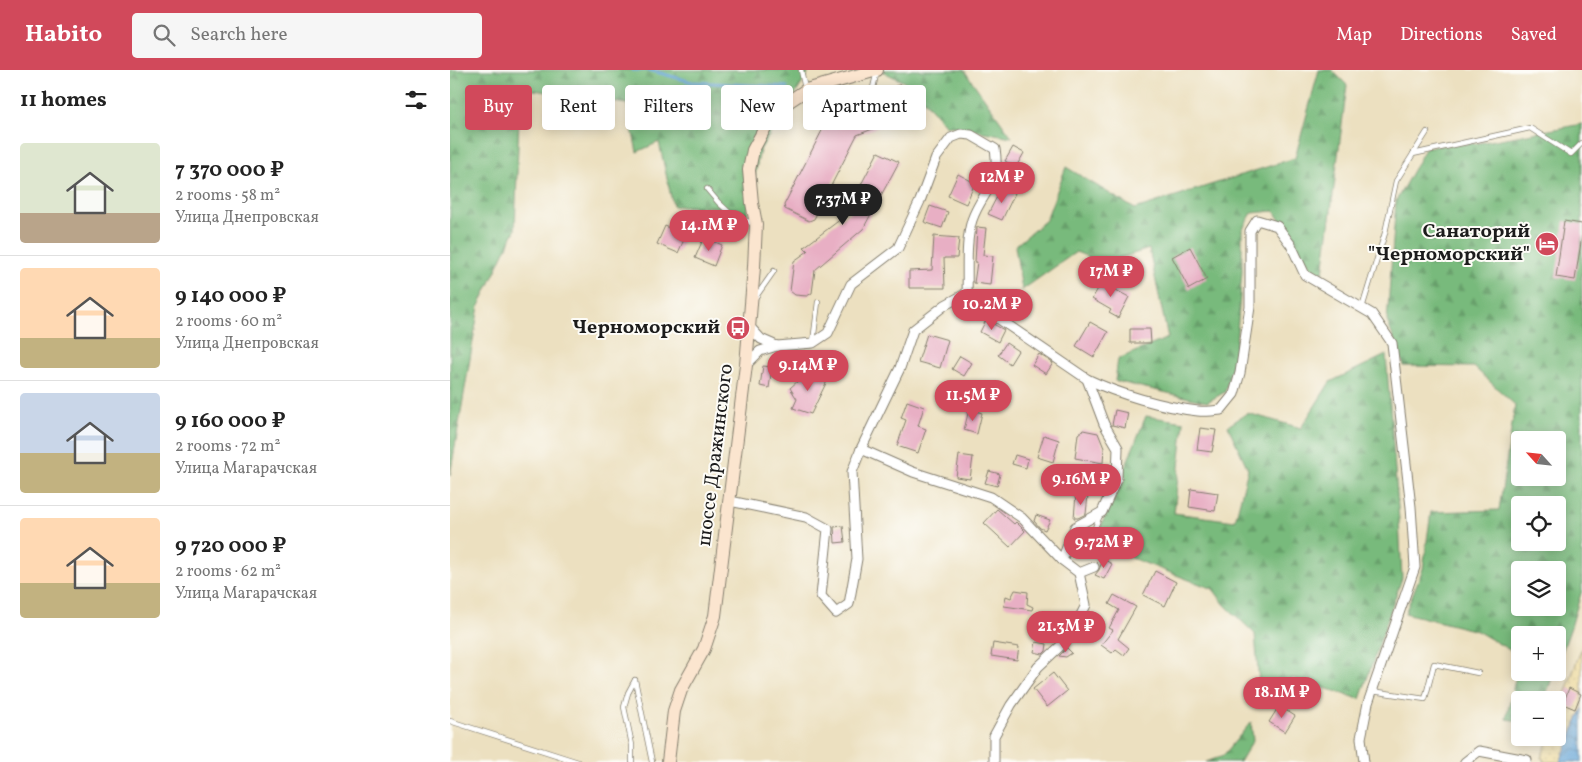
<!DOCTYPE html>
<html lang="en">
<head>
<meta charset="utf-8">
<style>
	:root { --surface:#fff; --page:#f6f6f6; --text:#222; --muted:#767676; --line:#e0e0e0; --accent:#d1495b }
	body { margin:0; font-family:Vollkorn,serif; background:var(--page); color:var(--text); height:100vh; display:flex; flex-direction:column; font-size:19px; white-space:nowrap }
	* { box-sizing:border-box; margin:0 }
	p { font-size:16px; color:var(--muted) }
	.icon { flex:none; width:28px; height:28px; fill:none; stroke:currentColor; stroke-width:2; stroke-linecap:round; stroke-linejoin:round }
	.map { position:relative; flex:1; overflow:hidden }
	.panel { display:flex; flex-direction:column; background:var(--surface); width:450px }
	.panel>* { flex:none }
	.hud { position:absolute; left:15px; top:15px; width:475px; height:45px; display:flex; gap:10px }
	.needle { width:32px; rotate:297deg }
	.tools { position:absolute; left:1061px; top:361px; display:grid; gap:10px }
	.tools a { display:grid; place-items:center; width:55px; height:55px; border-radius:5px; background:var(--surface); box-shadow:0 2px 12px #0003; font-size:25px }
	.price { position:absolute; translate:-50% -42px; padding:0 11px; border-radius:18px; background:var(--accent); color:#fff; font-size:16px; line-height:32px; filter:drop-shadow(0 1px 2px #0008) }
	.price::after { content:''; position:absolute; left:50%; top:30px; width:15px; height:11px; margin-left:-8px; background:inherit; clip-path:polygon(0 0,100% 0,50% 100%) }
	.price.on { background:#222; color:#fff }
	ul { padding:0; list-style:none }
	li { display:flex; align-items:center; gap:15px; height:125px; padding:0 20px }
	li+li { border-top:1px solid var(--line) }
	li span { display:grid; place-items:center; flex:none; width:140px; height:100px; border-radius:5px; color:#555 }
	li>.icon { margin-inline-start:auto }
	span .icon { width:60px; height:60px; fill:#fffc; stroke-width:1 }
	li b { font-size:21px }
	h2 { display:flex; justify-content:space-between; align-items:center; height:60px; padding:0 20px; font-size:21px }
	.pill { padding:0 18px; border-radius:5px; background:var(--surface); box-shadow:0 2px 12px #0003; font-size:18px; line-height:45px }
	.pill.on { background:var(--accent); color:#fff }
	header { display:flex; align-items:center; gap:30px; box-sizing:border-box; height:70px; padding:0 25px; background:var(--accent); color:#fff }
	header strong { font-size:24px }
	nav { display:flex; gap:28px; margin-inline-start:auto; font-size:18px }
	.search { width:350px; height:45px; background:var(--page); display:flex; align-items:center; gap:12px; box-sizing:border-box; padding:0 18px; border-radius:5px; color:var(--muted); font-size:19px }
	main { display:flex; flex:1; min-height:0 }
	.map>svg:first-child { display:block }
</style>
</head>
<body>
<header>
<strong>Habito</strong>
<div class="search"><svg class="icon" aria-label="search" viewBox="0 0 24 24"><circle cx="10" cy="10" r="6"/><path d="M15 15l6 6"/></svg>Search here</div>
<nav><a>Map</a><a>Directions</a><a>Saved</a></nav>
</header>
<main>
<section class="panel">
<h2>11 homes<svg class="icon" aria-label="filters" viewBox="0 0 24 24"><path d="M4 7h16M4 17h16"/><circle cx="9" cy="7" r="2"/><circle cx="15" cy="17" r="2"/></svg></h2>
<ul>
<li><span style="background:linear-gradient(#dfe7d0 70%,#b9a48a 0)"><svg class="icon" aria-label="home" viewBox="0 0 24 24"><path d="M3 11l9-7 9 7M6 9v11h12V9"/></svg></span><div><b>7 370 000 ₽</b><p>2 rooms · 58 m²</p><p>Улица Днепровская</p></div></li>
<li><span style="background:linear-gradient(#ffd9b3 70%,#c2b280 0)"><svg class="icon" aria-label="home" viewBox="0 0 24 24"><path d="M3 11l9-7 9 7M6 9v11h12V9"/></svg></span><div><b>9 140 000 ₽</b><p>2 rooms · 60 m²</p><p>Улица Днепровская</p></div></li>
<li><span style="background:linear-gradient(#c9d6e8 60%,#c2b280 0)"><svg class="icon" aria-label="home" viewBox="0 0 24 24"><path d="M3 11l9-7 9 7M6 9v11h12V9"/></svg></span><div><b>9 160 000 ₽</b><p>2 rooms · 72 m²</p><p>Улица Магарачская</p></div></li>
<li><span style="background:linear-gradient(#ffd9b3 65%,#c2b280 0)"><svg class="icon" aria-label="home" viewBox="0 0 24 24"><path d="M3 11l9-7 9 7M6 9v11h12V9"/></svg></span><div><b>9 720 000 ₽</b><p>2 rooms · 62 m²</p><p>Улица Магарачская</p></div></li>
</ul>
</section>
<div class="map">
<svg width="1132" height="692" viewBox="0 0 1132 692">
	<defs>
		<pattern id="forest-firs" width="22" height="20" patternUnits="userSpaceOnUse" patternTransform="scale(1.25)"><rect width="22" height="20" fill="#78ba7c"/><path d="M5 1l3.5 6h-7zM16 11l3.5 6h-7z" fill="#679f6b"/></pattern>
		<pattern id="sand-dots" width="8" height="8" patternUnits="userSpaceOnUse" patternTransform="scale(1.25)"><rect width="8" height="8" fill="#eeda9e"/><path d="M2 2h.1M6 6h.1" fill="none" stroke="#ccba88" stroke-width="1.8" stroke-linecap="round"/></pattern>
		<pattern id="water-waves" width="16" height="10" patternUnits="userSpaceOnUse" patternTransform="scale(1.25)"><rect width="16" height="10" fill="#61a2d5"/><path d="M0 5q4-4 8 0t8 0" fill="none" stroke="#4f83ac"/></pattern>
	</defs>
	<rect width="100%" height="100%" fill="#fdfcf7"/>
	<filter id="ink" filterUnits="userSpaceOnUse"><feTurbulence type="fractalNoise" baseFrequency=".02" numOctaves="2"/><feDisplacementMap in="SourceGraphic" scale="10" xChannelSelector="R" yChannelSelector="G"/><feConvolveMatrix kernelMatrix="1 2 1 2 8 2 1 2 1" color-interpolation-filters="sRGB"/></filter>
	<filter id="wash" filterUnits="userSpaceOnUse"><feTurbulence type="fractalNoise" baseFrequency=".0096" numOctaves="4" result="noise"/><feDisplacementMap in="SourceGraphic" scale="20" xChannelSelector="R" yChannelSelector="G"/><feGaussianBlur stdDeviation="1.12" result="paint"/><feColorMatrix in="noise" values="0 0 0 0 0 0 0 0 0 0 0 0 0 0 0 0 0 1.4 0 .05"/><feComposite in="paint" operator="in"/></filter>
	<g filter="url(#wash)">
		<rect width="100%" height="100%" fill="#ece0c0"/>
		<!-- forest -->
		<g fill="url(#forest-firs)" stroke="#4a6b4c" fill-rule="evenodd">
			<path d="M0,0H357L358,4L310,80L297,145L269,137L223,136L209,72L187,82L177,34L70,18L65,160L29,236L0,406Z"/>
			<path d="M430,0H514L562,67L495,55L462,16Z"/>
			<path d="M869,0H882L897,15L873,203L862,199L824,141L802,143L792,160V202L785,286L775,322L757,332L665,311L668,289L718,268L699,179L653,193L626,182L572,220L565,176L596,150L616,97L685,139L845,88Z"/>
			<path d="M1132,54V520L1121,557L1108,593V565H1070V586L1027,561L955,543L973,499L981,442L1049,440L1065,335L1024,297L954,296L937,251L946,131L976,77L1029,73ZM1070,370H1108V408H1070ZM1070,435H1108V472H1070ZM1070,500H1108V538H1070Z"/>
			<path d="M936,285L949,450L952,508L910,629L842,608L832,625H810L805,564L775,535L763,519L671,484L647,466L696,346L734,352L724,443L785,451L798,399L778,356L797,343L851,358L880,312Z"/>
			<path d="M1070,589V602L1104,603L1094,630H1070V651L1056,649Z"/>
			<path d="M801,652L803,670L790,692H756L773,686Z"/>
		</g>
		<!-- sand -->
		<path fill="url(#sand-dots)" stroke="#857b5d" d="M1132,577V639L1110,692H1093L1094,689L1091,688L1099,668H1108V643Z"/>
		<!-- water -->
		<path fill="url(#water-waves)" stroke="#3e5f78" d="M1132,639V692H1110Z"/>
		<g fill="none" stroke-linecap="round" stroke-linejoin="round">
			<!-- stream -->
			<path stroke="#61a2d5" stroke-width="3" d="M183,0H199L242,12L337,17"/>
		</g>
		<g id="blocks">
			<!-- building -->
			<g fill="#e8afc4">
				<path d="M451,14L462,39L459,45L407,65L364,149L359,151L335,139L334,135L383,39L395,45L401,33Z"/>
				<path d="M111,38L113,52L97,54L95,40Z"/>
				<path d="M563,77L574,83L566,97L555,91Z"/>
				<path d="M428,82L449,92L413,159L365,200L362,223L357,226L345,225L340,221L344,191L358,181L354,177L416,130L415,127L402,132Z"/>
				<path d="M508,104L525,113L516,134L498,126Z"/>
				<path d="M552,117L565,123L552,150L538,144Z"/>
				<path d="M480,136L498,142L492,158L474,152Z"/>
				<path d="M1114,151L1132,154V166L1125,210L1106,207Z"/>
				<path d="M215,156L236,165L228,183L207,174Z"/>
				<path d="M527,157L536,158L533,185L543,186L540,215L524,213L527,192H525Z"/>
				<path d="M484,166L509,168L507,188H494L495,218H459V201L482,200Z"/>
				<path d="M254,167L272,175L264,196L245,188Z"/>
				<path d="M740,177L757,209L739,219L722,187Z"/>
				<path d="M654,208L665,211L662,218L679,227L668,248L659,243L661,240L642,229Z"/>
				<path d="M536,250L554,260L548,272L530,262Z"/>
				<path d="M640,252L658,262L644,287L626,276Z"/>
				<path d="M680,259H700L701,273H680Z"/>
				<path d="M477,264L498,270L490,298L468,292Z"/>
				<path d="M556,273L568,281L560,294L548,285Z"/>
				<path d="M589,284L603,293L596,304L582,295Z"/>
				<path d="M510,286L522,293L514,306L502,299Z"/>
				<path d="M313,296L322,297L319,318L310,316Z"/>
				<path d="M359,301L378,309L361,344L343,338L347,329L340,318Z"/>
				<path d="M457,331L474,337L468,356L476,359L468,383L447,376L456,350L451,348Z"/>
				<path d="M519,339L532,343L527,364L514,360Z"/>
				<path d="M665,340L678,343L675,358L662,355Z"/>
				<path d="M750,358L766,360L762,382L747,380Z"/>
				<path d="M633,360L648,363L654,378L653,393L625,388L628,364Z"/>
				<path d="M594,365L609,370L603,392L587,387Z"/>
				<path d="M509,385L523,387L520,409L506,407Z"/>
				<path d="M565,385L578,389L576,398L562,394Z"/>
				<path d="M539,401L550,404L547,416L535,413Z"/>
				<path d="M741,419L768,423L765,441L739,437Z"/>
				<path d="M626,424L638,425L636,444L628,448H624Z"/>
				<path d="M547,439L564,454L566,452L575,461L560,477L534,453Z"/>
				<path d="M586,445L600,450L595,460L590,458L584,451Z"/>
				<path d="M393,456L395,472L385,473L384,457Z"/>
				<path d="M653,489L662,494L654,509L645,505L649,500Z"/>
				<path d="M705,501L726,512L715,536L693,525Z"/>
				<path d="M565,520L578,522L577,534L583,537L582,540L554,536L556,526L561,528Z"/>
				<path d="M664,525L686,537L668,569L679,578L674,585L666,579L662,583L651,575L663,560L659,558L669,540L659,534Z"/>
				<path d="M586,572L597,574L596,581L593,584L584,582Z"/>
				<path d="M543,573L569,577L567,590L541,586Z"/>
				<path d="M617,578L622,583L616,587L609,586Z"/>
				<path d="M603,603L617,621L597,637L583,619Z"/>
				<path d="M1119,618L1131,624L1125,639L1113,634Z"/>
				<path d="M829,636L845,646L835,662L819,652Z"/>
			</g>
		</g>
	</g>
	<g filter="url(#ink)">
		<use href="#blocks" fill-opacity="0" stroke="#847e6e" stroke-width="1"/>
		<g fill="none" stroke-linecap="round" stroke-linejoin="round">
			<!-- service casing -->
			<g stroke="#847e6e" stroke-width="6">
				<g id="service">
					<path d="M351,0L355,19"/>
					<path d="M423,18L427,1"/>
					<path d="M963,84L1080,58L1121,84L1132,73"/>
					<path d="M257,119L268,132L284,147L305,154"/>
					<path d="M305,228L324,201"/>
					<path d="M912,238L935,163L946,111L977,62"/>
					<path d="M363,272L368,232"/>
					<path d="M639,473L650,445"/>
					<path d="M185,610L202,692"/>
					<path d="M922,621L975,629L984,594L1028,603"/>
					<path d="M0,651L128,692"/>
					<path d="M182,692V675L174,637L178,623L185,610"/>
				</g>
			</g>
			<!-- minor casing -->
			<g stroke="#847e6e" stroke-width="11">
				<g id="minor">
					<path d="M299,256L311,269L327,276"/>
					<path d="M296,295L310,281L327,276L363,273L378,263L401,214L448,178L470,131L486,88L501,68L511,64L521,65L545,79C551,115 532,121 522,150C515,173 518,199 517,223L533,238L637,309C668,324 713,337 748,341C755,342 763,341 771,340L784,324L790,303L800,237V161L807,150L827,156L841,175L855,205L922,244L942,273L961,437L965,497L918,633L911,668L914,692"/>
					<path d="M637,309L654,354L668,378L667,408L652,442L625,457L612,490L629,503L644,497"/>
					<path d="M411,379L463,402L541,427L572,448L612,490"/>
					<path d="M280,431L356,447L378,459L371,526L386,543L399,534L407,489L402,402L411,379L450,298L463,260L495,235L517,223"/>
					<path d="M544,692V666L561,635L588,597L620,567L636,535L629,503"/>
					<path d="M1015,692L1029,681L1077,690"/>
				</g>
			</g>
			<!-- secondary casing -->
			<g stroke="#847e6e" stroke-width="14">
				<path id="secondary" d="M218,692L224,641L231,620L254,579L265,546L296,295L304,197L306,154L302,133L299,100L303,80L316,56L338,32L356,20L427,0"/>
			</g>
			<!-- service -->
			<use href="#service" stroke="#fff" stroke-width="4.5"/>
			<!-- minor -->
			<use href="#minor" stroke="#fff" stroke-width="9"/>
			<!-- secondary -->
			<use href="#secondary" stroke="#fbe5cf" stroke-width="12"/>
		</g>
	</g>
	<!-- icons -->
	<defs>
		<g id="hotel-disc" transform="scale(1.25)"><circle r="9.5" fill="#d1495b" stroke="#fdfcf7"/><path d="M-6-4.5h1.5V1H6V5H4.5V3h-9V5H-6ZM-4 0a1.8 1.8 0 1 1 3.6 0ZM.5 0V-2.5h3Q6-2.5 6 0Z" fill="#fff"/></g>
		<g id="bus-disc" transform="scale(1.25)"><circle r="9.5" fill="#d1495b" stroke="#fdfcf7"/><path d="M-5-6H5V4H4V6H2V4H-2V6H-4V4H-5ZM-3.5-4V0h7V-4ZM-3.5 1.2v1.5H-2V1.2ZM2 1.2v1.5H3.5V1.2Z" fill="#fff"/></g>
	</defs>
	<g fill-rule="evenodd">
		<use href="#hotel-disc" x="1097" y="174"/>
		<use href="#bus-disc" x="288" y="258"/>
	</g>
	<g text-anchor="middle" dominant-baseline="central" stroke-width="4" stroke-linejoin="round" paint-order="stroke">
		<!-- poi labels -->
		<g font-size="20" font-weight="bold" fill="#1c1c1c" stroke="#fdfcf7" text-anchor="end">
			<text x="1080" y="162">Санаторий<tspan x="1080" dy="23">"Черноморский"</tspan></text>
			<text x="270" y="258">Черноморский</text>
		</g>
		<!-- street labels -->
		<g font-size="20" fill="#1c1c1c" stroke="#fdfcf7">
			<text transform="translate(266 385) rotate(-83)">шоссе Дражинского</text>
		</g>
	</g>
</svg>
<div class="tools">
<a><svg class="needle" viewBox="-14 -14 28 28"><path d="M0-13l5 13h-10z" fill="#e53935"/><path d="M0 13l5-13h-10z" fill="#767676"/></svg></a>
<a><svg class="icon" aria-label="locate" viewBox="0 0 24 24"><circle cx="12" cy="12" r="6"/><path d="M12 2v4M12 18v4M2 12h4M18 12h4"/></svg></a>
<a><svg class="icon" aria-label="layers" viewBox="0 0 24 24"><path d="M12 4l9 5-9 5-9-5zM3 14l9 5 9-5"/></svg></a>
<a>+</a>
<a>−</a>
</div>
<b class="price" style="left:552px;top:134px">12M ₽</b>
<b class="price on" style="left:393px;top:156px">7.37M ₽</b>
<b class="price" style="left:259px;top:182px">14.1M ₽</b>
<b class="price" style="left:661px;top:228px">17M ₽</b>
<b class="price" style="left:542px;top:261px">10.2M ₽</b>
<b class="price" style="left:358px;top:322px">9.14M ₽</b>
<b class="price" style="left:523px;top:352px">11.5M ₽</b>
<b class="price" style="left:631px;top:436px">9.16M ₽</b>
<b class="price" style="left:654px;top:499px">9.72M ₽</b>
<b class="price" style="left:616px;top:583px">21.3M ₽</b>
<b class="price" style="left:832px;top:649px">18.1M ₽</b>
<div class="hud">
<a class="pill on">Buy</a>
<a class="pill">Rent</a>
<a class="pill">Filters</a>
<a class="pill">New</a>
<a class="pill">Apartment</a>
</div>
</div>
</main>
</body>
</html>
